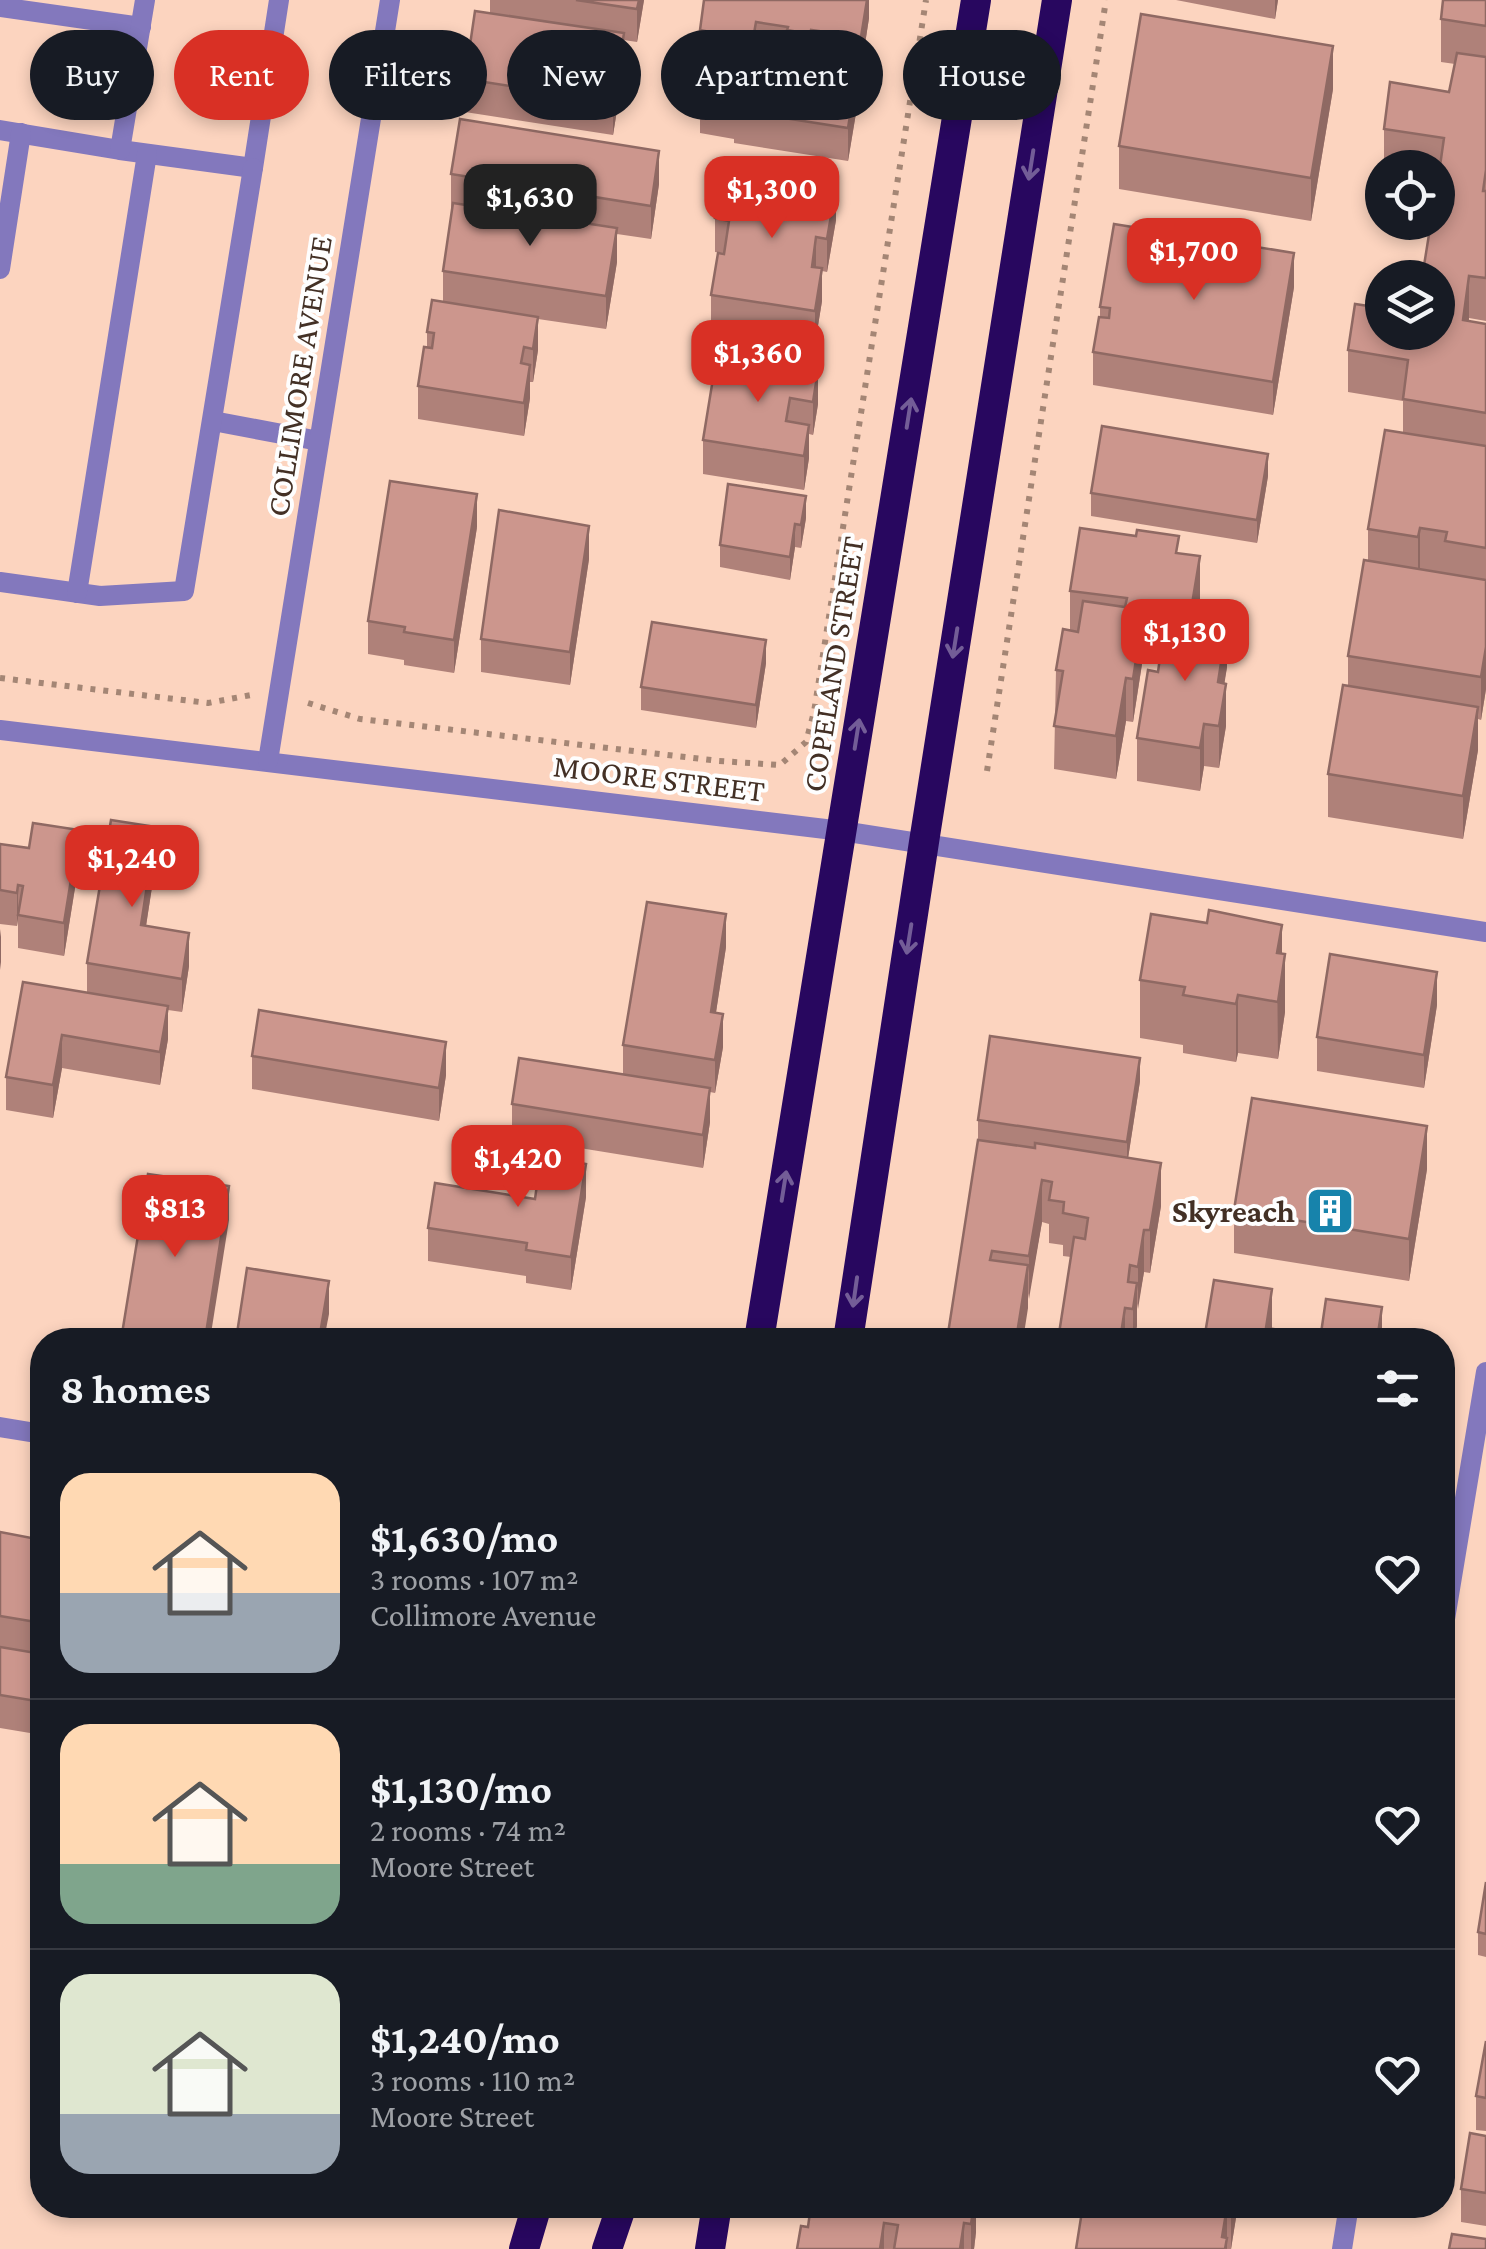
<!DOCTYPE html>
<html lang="en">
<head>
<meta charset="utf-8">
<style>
	:root { --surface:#171b24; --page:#20242c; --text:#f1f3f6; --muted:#9ea1a6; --line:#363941; --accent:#d93025 }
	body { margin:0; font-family:"Crimson Pro",serif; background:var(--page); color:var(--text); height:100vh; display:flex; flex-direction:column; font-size:38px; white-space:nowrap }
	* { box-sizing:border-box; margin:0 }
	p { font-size:32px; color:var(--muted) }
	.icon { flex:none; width:55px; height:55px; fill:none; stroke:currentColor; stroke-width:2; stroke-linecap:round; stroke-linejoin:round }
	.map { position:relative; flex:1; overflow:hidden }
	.drawer { position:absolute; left:30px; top:1328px; width:1425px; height:890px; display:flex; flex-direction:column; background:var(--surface); border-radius:40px; box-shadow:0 5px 15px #0003 }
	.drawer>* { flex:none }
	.banner { position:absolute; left:30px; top:30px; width:1428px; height:90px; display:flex; gap:20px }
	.fabs { position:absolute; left:1365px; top:150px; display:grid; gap:20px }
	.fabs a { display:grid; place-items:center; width:90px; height:90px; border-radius:50%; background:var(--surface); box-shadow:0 5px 15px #0003; font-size:50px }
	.price { position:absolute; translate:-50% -85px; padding:0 22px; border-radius:20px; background:var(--accent); color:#fff; font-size:32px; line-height:65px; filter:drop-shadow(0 2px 5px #0008) }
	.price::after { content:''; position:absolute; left:50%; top:60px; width:30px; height:22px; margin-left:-15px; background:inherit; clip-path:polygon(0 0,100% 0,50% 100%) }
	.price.selected { background:#222; color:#fff }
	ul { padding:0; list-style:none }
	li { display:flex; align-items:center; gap:30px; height:250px; padding:0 30px }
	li+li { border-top:2px solid var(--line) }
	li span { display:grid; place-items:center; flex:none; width:280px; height:200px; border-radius:30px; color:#555 }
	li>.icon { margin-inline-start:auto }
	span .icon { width:120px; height:120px; fill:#fffc; stroke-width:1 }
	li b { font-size:42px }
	h2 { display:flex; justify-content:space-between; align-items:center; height:120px; padding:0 30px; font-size:42px }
	.pill { padding:0 35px; border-radius:45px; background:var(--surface); box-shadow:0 5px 15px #0003; font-size:35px; line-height:90px }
	.pill.selected { background:var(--accent); color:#fff }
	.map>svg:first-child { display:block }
</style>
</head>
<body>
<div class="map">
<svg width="1486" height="2249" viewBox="0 0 1486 2249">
	<rect width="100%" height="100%" fill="#fcd4bf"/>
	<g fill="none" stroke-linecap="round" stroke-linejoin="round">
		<!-- path -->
		<g stroke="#a48675" stroke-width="6" stroke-dasharray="5 8" stroke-linecap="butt">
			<path d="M0,678L208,703L251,695"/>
			<path d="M308,703L360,719L719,761L780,765L806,742L814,712L926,0"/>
			<path d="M987,771L1106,0"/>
		</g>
		<!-- lane -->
		<g stroke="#8378bd" stroke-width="20">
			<path d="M0,7L141,27"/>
			<path d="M0,130L120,150L253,168L279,0"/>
			<path d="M120,150L145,0"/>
			<path d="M0,269L21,133"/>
			<path d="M213,421L319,441"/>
			<path d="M0,582L100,596L184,591L253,168"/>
			<path d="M77,593L147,154"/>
			<path d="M0,1427L42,1434"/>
		</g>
		<!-- street -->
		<g stroke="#8378bd" stroke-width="20">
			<path d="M0,730L842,831L1486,932"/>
			<path d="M268,761L390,0"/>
			<path d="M1442,1637L1486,1372"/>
			<path d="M1342,2249L1349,2205"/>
		</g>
		<!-- highway -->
		<g stroke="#28075f" stroke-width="30">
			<path d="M759,1340L976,0"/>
			<path d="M848,1340L924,842L1057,0"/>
			<path d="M524,2249L537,2205"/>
			<path d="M607,2249L622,2205"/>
			<path d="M710,2249L717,2205"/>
		</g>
	</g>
	<!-- wall -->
	<g fill="#af8179" fill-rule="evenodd">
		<path d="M490,0H644L637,42L624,40V66L613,135L465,112V79L490,13Z"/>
		<path d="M869,0V18L861,70L811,63L810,66L857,107L848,161L734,143V139L700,133V30ZM756,55L783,59L782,61L755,57Z"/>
		<path d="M1176,0H1278L1275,19Z"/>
		<path d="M1486,0V321L1469,318V321L1486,324V689L1481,720L1478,719V750L1463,839L1328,817V774L1348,686V656L1368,560V529L1403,433V401L1348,392V350L1438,332V168H1384V129L1449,92L1455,64L1441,62V19Z"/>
		<path d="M1333,89L1311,221L1119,189V146Z"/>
		<path d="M451,174L659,184L651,239L617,234V262L606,329L538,319V350L533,382H530V398L524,436L418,419V386L427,347V332L443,302V271L453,208H451Z"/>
		<path d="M715,218L836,220L827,272L822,271V301L815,344L711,328V295L724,253L715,252Z"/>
		<path d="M1294,287L1273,415L1093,385V352L1100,317V307Z"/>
		<path d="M717,354L818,404L813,435L809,434V458L804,490L703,474V440Z"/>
		<path d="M1268,476L1257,543L1091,516V493Z"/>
		<path d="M806,518L801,548L795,547L790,580L720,567V545Z"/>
		<path d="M477,527L454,673L404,665V660L368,654V621Z"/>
		<path d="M1179,553L1200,599L1196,620L1227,667L1224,683L1226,726L1219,768L1204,766L1200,791L1137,781V738L1158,672L1160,654L1144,651L1133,722L1126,721L1116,779L1054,769L1056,670L1070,630V591Z"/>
		<path d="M589,559L570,685L481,672V639Z"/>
		<path d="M766,663L756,728L641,710V687Z"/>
		<path d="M0,844L79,863L64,956L18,948V918L17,926L0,924Z"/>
		<path d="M156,861L146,926L189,966L182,1012L168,1010V1039L160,1085L62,1068L53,1118L6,1110V1077L87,993V963Z"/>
		<path d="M726,947L716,1012L723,1047L715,1093L710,1092V1122L703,1168L512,1137V1104L623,1075V1045Z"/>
		<path d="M1282,953L1285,1012L1278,1059L1238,1053L1236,1062L1183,1053V1045L1140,1038V980Z"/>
		<path d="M1437,1005L1424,1088L1317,1071V1037Z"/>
		<path d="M252,1056L446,1075L439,1121L252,1089Z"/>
		<path d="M1140,1081L1128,1158L1161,1206L1150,1273L1144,1272L1137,1309L1135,1340H1058L1071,1257L1063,1256V1245L1049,1243V1224L1042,1222L1028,1299V1308L947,1340L978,1140V1120Z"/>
		<path d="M1427,1169L1409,1281L1234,1253V1210Z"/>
		<path d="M586,1197L571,1290L526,1283V1276L428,1261V1228L535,1199Z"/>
		<path d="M0,1532L42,1540V1735L0,1728Z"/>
		<path d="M1486,1882V1957L1478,1955V1932Z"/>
		<path d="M1486,2041V2131L1476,2130V2096Z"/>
		<path d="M1486,2136V2226L1461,2222V2189Z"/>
		<path d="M976,2205V2232L974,2249H797L808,2227Z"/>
		<path d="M1083,2205H1238L1231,2249H1076Z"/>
	</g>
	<!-- shaded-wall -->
	<g fill="#8f6963">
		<path d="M639,0H644L637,42V9Z"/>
		<path d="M867,0H869V18L861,70V37Z"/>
		<path d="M1275,0H1278L1275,19Z"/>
		<path d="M756,22V55L750,89V56Z"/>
		<path d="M624,33V66L613,135V102Z"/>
		<path d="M1333,46V89L1311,221V178Z"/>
		<path d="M857,74V107L848,161V128Z"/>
		<path d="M659,151V184L651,239V206Z"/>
		<path d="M836,187V220L827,272V239Z"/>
		<path d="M617,228V262L606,329V296Z"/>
		<path d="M816,237V270L812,267Z"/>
		<path d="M1294,253V287L1273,415V382Z"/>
		<path d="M822,268V301L815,344V311Z"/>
		<path d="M1469,276V318L1463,363V320Z"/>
		<path d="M538,317V350L533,382V349Z"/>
		<path d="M530,365V398L524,436V403Z"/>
		<path d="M818,370V404L813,435V402Z"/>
		<path d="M809,425V458L804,490V456Z"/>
		<path d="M1268,454V476L1257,543V520Z"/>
		<path d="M477,494V527L454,673V640Z"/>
		<path d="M806,496V518L801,548V525Z"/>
		<path d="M795,524V547L790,580V557Z"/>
		<path d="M589,526V559L570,685V652Z"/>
		<path d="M1420,528V570L1418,580V537Z"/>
		<path d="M1200,556V599L1190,658V616Z"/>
		<path d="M1144,609V651L1133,722V679Z"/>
		<path d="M1227,625V667L1218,725V682Z"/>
		<path d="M766,640V663L756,728V705Z"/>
		<path d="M1486,647V689L1481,720V677Z"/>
		<path d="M1126,678V721L1116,779V736Z"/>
		<path d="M1226,684V726L1219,768V726Z"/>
		<path d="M1478,707V750L1463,839V796Z"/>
		<path d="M1204,724V766L1200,791V748Z"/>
		<path d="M156,827V861L141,958V925Z"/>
		<path d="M79,830V863L64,956V923Z"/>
		<path d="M18,885V918L17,926V893Z"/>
		<path d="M726,914V947L711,1045V1012Z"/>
		<path d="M1282,925V976L1285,954V1012L1278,1059L1277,953Z"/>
		<path d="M1,929V962L0,970V937Z"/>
		<path d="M189,933V966L182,1012V979Z"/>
		<path d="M1437,972V1005L1424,1088V1055Z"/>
		<path d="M1238,995V1053L1236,1062V1004Z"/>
		<path d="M168,1006V1039L160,1085V1052Z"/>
		<path d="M723,1014V1047L715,1093V1060Z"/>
		<path d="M62,1035V1068L53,1118V1085Z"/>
		<path d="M446,1042V1075L439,1121V1088Z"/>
		<path d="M1140,1058V1081L1127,1165V1142Z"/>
		<path d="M710,1088V1122L703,1168V1135Z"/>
		<path d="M1427,1126V1169L1409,1281V1239Z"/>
		<path d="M1161,1163V1206L1150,1273V1230Z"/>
		<path d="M586,1164V1197L571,1290V1257Z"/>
		<path d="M1042,1180V1222L1029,1299V1256Z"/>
		<path d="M229,1186V1220L210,1340H205Z"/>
		<path d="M1144,1230V1272L1138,1309V1267Z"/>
		<path d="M1028,1265V1308L1023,1340H1016Z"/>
		<path d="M329,1281V1314L324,1340H319Z"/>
		<path d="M1137,1283V1326L1135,1340H1133V1309Z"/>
		<path d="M1272,1289V1332L1266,1328Z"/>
		<path d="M1382,1307V1340H1377Z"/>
		<path d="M1125,1308V1340H1120Z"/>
		<path d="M974,2205H976V2232L974,2249H971V2224Z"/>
		<path d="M1232,2205H1238L1231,2249V2207Z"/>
		<path d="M1227,2207V2249H1222V2237Z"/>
		<path d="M884,2223V2249H880Z"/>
		<path d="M964,2223V2249H960Z"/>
	</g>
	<!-- building -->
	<g fill="#cc968d" stroke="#8f6963" stroke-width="2.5">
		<path d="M576,0H639L637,9Z"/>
		<path d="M704,0H867L861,37L811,30L810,34L787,30L788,27L756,22L750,56L782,61L783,58L806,62V65L857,74L848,128L734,110V106L700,100L706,63L700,62L705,31L700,30Z"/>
		<path d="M1443,0H1486V26L1441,19Z"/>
		<path d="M475,11L624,33L613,102L465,79Z"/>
		<path d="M1141,14L1333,46L1311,178L1119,146Z"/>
		<path d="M1457,53L1486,57V170L1483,191H1486V278L1469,276L1463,320L1486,324V413L1403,399L1408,360L1348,350L1355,304L1382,308V332H1438V278H1422L1431,222H1438V180L1444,138L1384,129L1390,82L1449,92Z"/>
		<path d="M460,119L659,151L651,206L451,174Z"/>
		<path d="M722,176L773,184L774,177L836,187L827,239L816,237L812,267L822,268L815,311L711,295L718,253L724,254L729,221L715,218Z"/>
		<path d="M453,203L617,228L606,296L443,271Z"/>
		<path d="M1114,224L1294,253L1273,382L1093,352L1099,317L1109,318L1110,308L1100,307Z"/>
		<path d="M432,300L538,317L533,349L524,347L521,363L530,365L524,403L418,386L424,347L432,348L434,333L427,332Z"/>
		<path d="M717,354L818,370L813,402L790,398L786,421L809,425L804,456L703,440Z"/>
		<path d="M1102,426L1268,454L1257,520L1091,493Z"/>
		<path d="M1385,430L1486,446V548L1445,541L1447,532L1420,528L1418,537L1368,529Z"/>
		<path d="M390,481L477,494L454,640L404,632L405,627L368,621Z"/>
		<path d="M728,484L806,496L801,525L795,524L790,557L720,545Z"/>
		<path d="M499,510L589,526L570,652L481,639Z"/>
		<path d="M1080,528L1136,536L1137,530L1179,536L1176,553L1200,556L1190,616L1144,609L1133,679L1126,678L1116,736L1054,726L1063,671L1056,670L1063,629L1078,632L1083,601L1125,607L1127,598L1070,591Z"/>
		<path d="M1364,560L1486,580V647L1481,677L1348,656Z"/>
		<path d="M1166,615L1227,625L1218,682L1226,684L1219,726L1204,724L1200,748L1137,738L1148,670L1158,672Z"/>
		<path d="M652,622L766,640L756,705L641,687Z"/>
		<path d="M1343,685L1478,707L1463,796L1328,774Z"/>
		<path d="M111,820L156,827L141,925L189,933L182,979L87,963Z"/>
		<path d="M33,823L79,830L64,923L18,915L23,886L18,885L17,893L0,890V844L29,848Z"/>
		<path d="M647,902L726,914L711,1012L723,1014L715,1060L623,1045Z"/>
		<path d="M1209,910L1282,925L1277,953L1285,954L1278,1002L1238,995L1236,1004L1183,995L1185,987L1140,980L1151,914L1207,923Z"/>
		<path d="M1330,954L1437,972L1424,1055L1317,1037Z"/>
		<path d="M23,982L168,1006L160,1052L62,1035L53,1085L6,1077Z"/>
		<path d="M259,1010L446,1042L439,1088L252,1056Z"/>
		<path d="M990,1036L1140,1058L1127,1142L978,1120Z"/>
		<path d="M519,1058L710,1088L703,1135L512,1104Z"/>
		<path d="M1252,1098L1427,1126L1409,1239L1234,1210Z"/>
		<path d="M978,1140L1035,1148V1143L1161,1163L1150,1230H1144L1138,1267L1130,1265L1128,1282L1137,1283L1133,1309L1125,1308L1120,1340H1058L1074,1237L1085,1239L1088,1218L1063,1213L1064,1202L1049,1200L1052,1182L1042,1180L1029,1256L992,1251L990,1260L1028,1265L1016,1340H947Z"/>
		<path d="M541,1156L586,1164L571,1257L526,1250L527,1243L428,1228L435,1183L535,1199Z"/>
		<path d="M148,1174L229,1186L205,1340H121Z"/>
		<path d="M247,1268L329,1281L319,1340H236Z"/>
		<path d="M1214,1280L1272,1289L1266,1328L1315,1335L1314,1340H1204Z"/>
		<path d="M1326,1299L1382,1307L1377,1340H1320Z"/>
		<path d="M0,1532L42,1540V1623L0,1616Z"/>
		<path d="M0,1647L42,1654V1702L0,1695Z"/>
		<path d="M1486,1882V1934L1478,1932Z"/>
		<path d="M1486,2041V2098L1476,2096Z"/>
		<path d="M1470,2133L1486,2136V2193L1461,2189Z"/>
		<path d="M811,2205H974L971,2224L964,2223L960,2249H894L898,2225L884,2223L880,2249H797L801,2226L808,2227Z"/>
		<path d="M1083,2205H1232L1231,2207H1227L1222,2237L1227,2238L1225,2249H1076Z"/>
		<path d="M1452,2234L1486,2239V2249H1449Z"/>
	</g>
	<!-- one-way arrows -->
	<defs><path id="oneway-shaft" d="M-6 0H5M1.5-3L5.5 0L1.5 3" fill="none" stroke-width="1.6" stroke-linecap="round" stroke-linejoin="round" transform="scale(2.5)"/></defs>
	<g stroke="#735d97">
		<use href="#oneway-shaft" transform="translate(1031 165) rotate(99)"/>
		<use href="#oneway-shaft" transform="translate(909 413) rotate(-81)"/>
		<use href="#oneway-shaft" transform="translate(955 643) rotate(99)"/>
		<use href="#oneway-shaft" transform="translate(857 734) rotate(-81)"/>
		<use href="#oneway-shaft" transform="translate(909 939) rotate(99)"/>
		<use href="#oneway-shaft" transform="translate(784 1186) rotate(-81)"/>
		<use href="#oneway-shaft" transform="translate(855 1292) rotate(98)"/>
	</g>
	<!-- icons -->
	<defs>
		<g id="building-square" transform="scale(2.5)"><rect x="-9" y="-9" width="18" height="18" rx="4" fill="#1783ab" stroke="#fefefe"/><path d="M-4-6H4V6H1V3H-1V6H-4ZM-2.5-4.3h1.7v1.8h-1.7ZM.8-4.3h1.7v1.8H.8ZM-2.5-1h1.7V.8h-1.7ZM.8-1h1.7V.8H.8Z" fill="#fff"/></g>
	</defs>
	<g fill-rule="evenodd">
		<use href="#building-square" x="1330" y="1211"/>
	</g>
	<g text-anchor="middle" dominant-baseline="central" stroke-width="8" stroke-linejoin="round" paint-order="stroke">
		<!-- street labels -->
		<g font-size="32" fill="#433025" stroke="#fefefe">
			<text transform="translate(299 376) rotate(-81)">COLLIMORE AVENUE</text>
			<text transform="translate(833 664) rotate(-81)">COPELAND STREET</text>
			<text transform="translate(659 778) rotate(7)">MOORE STREET</text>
		</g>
		<!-- poi labels -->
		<g font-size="32" font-weight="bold" fill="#433025" stroke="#fefefe" text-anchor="end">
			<text x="1295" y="1211">Skyreach</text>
		</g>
	</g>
</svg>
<div class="fabs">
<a><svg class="icon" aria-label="locate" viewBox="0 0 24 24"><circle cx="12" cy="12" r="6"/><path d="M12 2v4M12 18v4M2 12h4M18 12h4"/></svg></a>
<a><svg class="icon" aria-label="layers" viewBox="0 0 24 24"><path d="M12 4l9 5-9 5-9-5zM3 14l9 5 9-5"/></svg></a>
</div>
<b class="price" style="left:772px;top:241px">$1,300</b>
<b class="price selected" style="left:530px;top:249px">$1,630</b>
<b class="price" style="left:1194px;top:303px">$1,700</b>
<b class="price" style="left:758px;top:405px">$1,360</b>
<b class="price" style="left:1185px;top:684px">$1,130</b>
<b class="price" style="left:132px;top:910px">$1,240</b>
<b class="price" style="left:518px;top:1210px">$1,420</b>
<b class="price" style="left:175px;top:1260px">$813</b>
<div class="banner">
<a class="pill">Buy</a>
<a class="pill selected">Rent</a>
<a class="pill">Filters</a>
<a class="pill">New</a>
<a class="pill">Apartment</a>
<a class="pill">House</a>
</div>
<section class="drawer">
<h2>8 homes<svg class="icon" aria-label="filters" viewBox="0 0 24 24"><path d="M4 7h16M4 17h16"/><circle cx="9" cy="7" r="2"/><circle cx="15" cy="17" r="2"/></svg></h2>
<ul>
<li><span style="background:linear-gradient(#ffd9b3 60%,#9aa5b1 0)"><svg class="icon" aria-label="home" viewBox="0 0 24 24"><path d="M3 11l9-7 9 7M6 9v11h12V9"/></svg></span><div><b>$1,630/mo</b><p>3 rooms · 107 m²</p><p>Collimore Avenue</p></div><svg class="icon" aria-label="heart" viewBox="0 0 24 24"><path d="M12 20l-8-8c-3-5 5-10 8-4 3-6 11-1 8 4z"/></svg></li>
<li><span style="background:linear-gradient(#ffd9b3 70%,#7fa58c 0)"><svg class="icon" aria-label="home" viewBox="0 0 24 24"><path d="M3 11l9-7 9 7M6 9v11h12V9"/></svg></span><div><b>$1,130/mo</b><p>2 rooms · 74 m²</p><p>Moore Street</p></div><svg class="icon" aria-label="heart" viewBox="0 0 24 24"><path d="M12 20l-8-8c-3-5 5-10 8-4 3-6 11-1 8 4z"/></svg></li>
<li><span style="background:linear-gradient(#dfe7d0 70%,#9aa5b1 0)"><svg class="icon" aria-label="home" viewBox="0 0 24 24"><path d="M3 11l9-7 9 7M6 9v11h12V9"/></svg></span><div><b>$1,240/mo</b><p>3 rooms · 110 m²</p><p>Moore Street</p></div><svg class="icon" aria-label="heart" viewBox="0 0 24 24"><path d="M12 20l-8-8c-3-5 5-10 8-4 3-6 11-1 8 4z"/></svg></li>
</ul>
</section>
</div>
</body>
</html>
